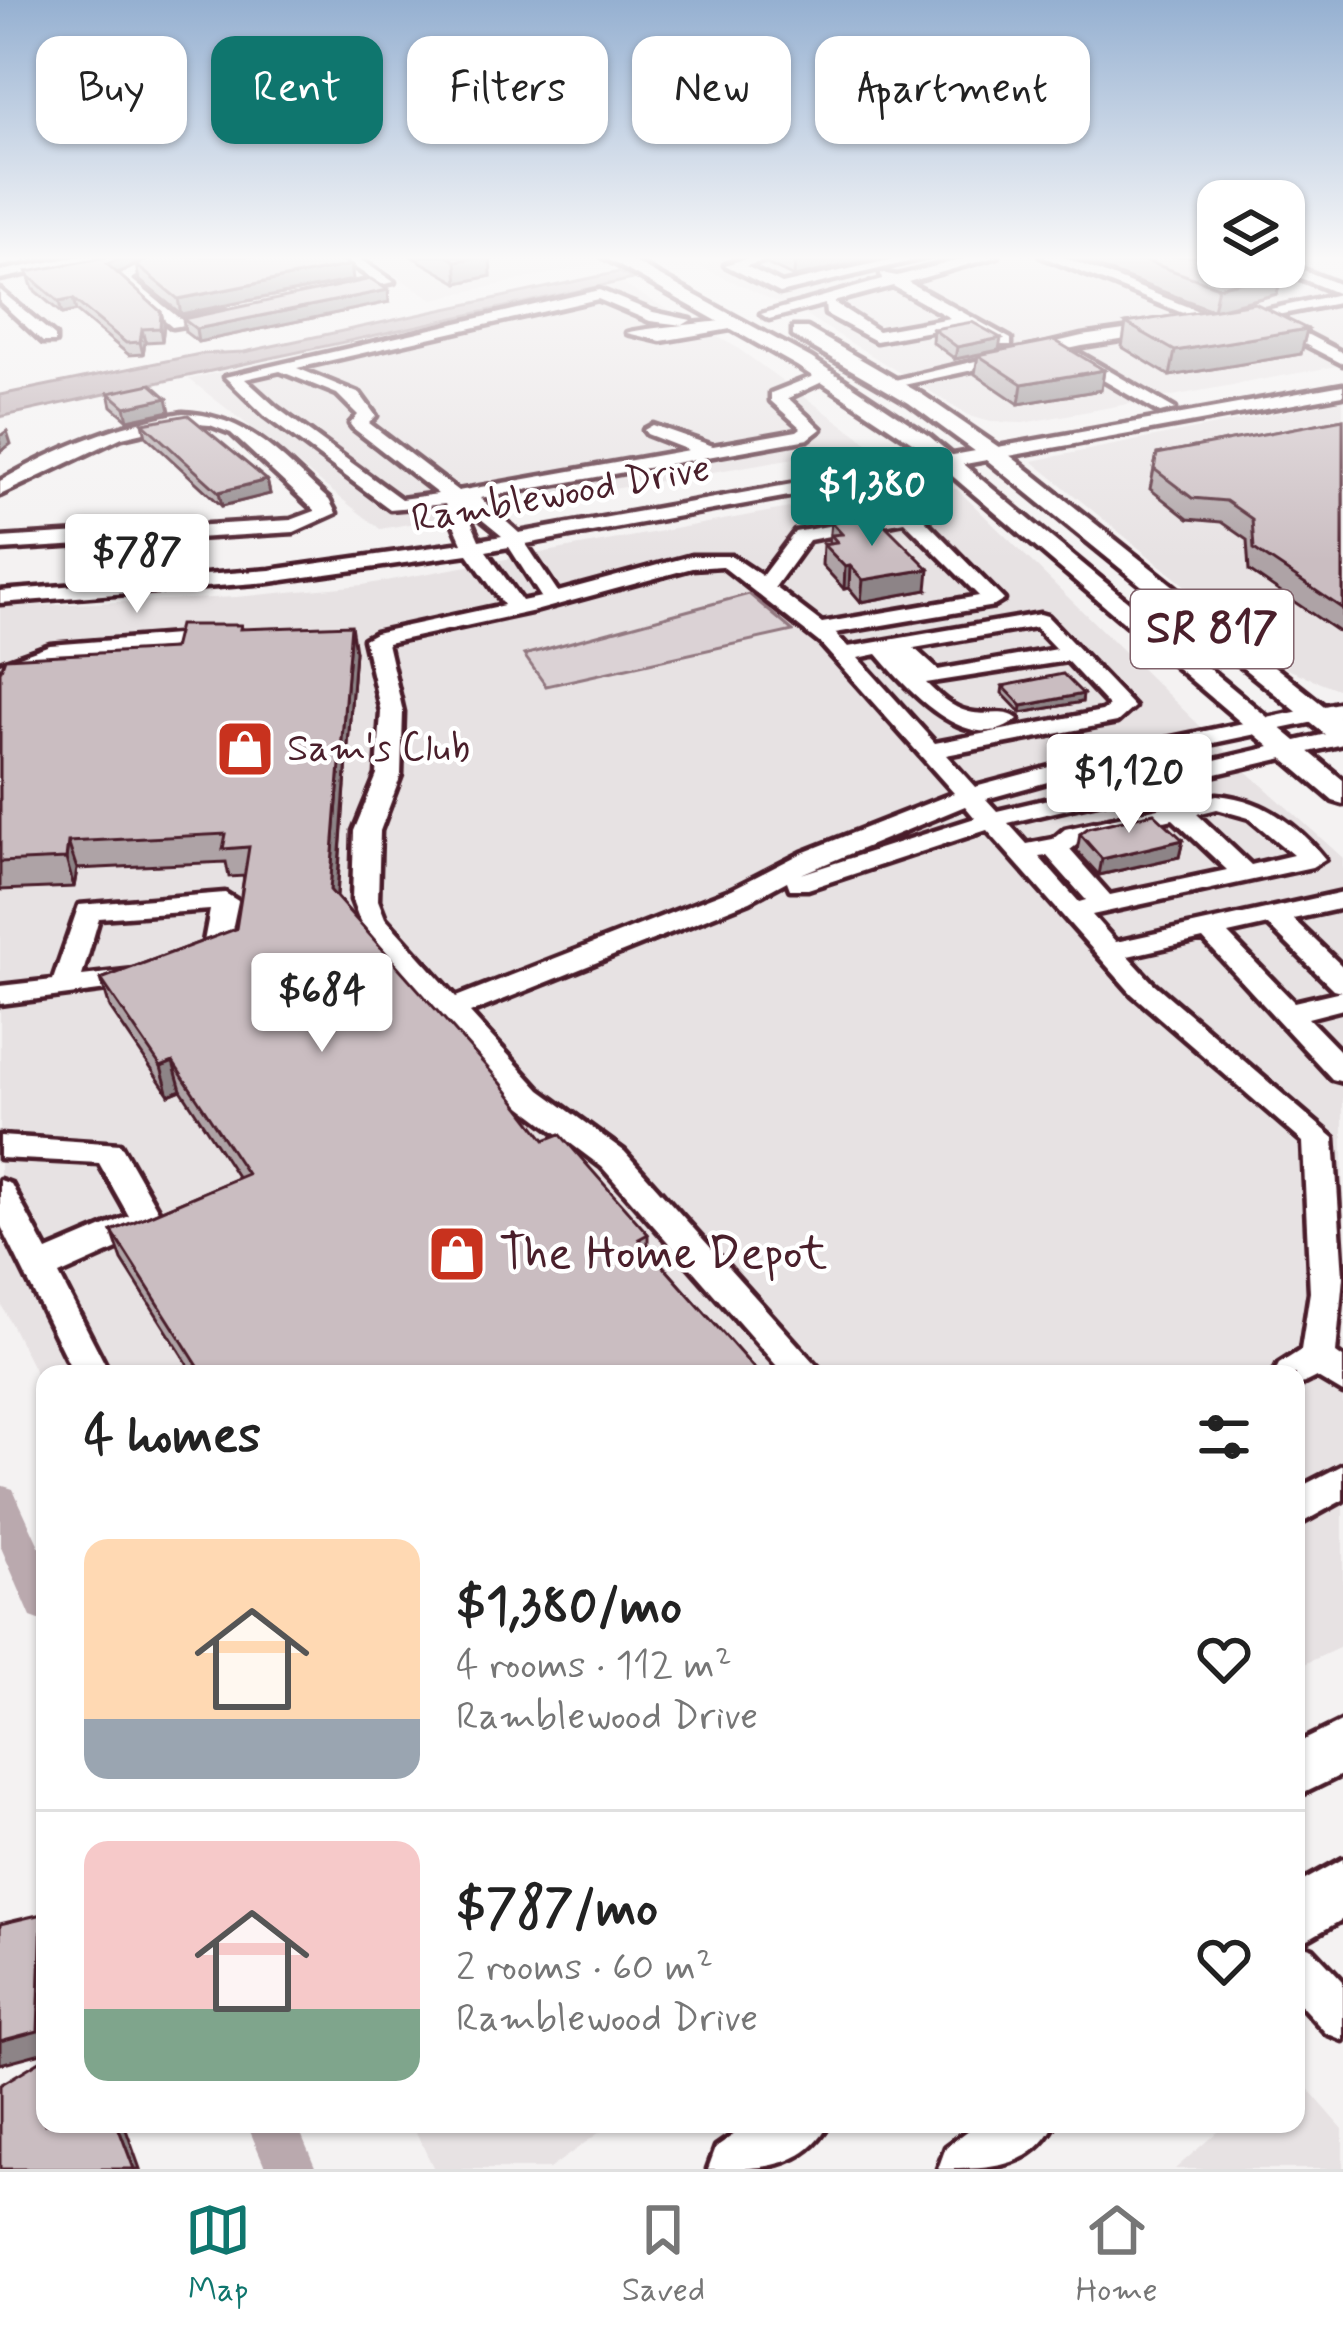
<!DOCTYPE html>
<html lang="en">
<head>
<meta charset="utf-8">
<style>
	:root { --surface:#fff; --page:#f2f2f2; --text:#222; --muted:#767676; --line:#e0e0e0; --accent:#0f766e }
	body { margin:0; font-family:Mynerve,sans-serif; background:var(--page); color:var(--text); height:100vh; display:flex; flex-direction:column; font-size:45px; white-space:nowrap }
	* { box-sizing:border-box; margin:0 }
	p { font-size:39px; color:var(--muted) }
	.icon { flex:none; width:66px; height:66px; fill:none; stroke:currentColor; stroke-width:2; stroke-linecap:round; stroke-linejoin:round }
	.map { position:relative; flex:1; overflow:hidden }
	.panel { position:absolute; left:36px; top:1365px; width:1269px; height:768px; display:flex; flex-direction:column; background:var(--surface); border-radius:24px; box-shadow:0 3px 9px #0004 }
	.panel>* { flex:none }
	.banner { position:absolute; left:36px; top:36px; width:1272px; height:108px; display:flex; gap:24px }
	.tools { position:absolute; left:1197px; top:180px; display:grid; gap:24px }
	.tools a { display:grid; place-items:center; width:108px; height:108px; border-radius:24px; background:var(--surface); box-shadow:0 3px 9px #0004; font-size:60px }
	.price { position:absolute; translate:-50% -102px; padding:0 27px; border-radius:12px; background:#fff; color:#222; font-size:39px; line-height:78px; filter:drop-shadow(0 3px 6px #0008) }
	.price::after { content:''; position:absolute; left:50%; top:72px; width:36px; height:27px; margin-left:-18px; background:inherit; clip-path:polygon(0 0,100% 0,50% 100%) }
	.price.selected { background:var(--accent); color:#fff }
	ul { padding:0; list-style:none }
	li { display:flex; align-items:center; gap:36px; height:300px; padding:0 48px }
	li+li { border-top:3px solid var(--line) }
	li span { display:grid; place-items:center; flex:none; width:336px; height:240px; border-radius:24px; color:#555 }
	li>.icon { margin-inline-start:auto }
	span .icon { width:144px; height:144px; fill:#fffc; stroke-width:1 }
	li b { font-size:51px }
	h2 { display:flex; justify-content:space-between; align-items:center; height:144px; padding:0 48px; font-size:51px }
	.tag { padding:0 42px; border-radius:24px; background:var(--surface); box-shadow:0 3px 9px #0004; font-size:42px; line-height:108px }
	.tag.selected { background:var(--accent); color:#fff }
	.menu { display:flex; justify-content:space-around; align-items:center; height:168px; border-top:3px solid var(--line); background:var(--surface); font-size:33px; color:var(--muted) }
	.menu a { display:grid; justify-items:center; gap:6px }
	.menu .selected { color:var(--accent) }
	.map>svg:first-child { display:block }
</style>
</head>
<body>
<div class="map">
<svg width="1343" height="2169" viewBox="0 0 1343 2169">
	<rect width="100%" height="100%" fill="#f4f2f2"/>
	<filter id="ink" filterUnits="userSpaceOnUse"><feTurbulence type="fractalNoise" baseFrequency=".00833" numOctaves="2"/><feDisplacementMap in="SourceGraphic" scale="24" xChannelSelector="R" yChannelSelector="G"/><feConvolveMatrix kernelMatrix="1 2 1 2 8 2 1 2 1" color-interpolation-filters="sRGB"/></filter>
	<g filter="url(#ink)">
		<!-- built -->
		<g fill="#e7e2e3">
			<path d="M363,256H632L433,299Z"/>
			<path d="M744,256H1218V267H1284L1287,256L1343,279V365L1023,423L991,422L972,417L807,316L699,266Z"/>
			<path d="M620,283L736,347L871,445L380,529L189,379Z"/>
			<path d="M1343,400V691L1287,669L1032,461Z"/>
			<path d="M917,485L957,489L1242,767L1343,858V1646L1296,1668V1374H45V1392L0,1302V607L236,597L363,585Z"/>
			<path d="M1296,2075L1343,2129V2169H1175L1226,2124H1296Z"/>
			<path d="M412,2124H611L549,2169H434Z"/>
		</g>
		<!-- green -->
		<path fill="#dbd2d5" stroke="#927880" stroke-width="3" d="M749,594L793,631L546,686L524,655Z"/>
		<!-- water -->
		<path fill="#baa9ae" stroke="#8d727a" stroke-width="3" d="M619,272L633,279L0,417V395L200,354L244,352Z"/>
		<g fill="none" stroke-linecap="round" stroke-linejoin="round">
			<!-- canal -->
			<g fill="#baa9ae" fill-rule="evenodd">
				<path d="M0,1485L13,1489L45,1559V1622L31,1617L0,1545Z"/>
				<path d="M247,2124H297L316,2169H266Z"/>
			</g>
			<!-- minor casing -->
			<g stroke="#4a1f2b" stroke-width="9">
				<g id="minor">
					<path d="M80,256H110L0,279V271Z"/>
					<path d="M158,256H176L131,279L180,319L222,310L227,312V318L172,327L114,278Z"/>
					<path d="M338,256H355L394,282L334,294V288L374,280Z"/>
					<path d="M754,256H780L746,266L782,284L907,256H932L780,293L725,265Z"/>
					<path d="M975,256H998L908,282L1011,339V345H999L963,325L876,341L826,314L825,304L769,319L761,314L882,280L881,273L897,276ZM893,286L950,318L878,331L833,302Z"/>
					<path d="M1041,256H1061L1223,321L1210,324Z"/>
					<path d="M1284,262L1343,286V302L1272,316L1343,353V364L1264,323L1263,318L1237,323L1229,318L1339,294L1279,269Z"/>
					<path d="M0,290L55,336V342H43L0,302Z"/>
					<path d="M599,290L653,312L691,320L683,325L650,321L598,299L297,368L360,394L376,416L369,423L458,491L688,450L647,434L644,430L653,425L713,446L797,431L801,428L771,401V393L821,373L835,376L788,398L821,429L808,439L480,498L519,533L1343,385V395L526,544L558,592L691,556H732L762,576L795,532L915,510L1004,600L994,606L835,633L848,647L1040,614L1047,616L1134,707L1117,722L946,755L975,787L1110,751L1343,702V716L1113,764L986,799L997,811L1343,730V744L1008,823L1027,844L1053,839L1065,829L1217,795C1262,799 1297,824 1325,859L1312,867L1092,915L1116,942L1343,892V908L1293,919L1343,967V1009L1308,1018L1343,1054V1082L1332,1079L1203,939L1128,956L1152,982L1334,1138L1343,1277L1336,1353L1343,1358V1393L1316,1377L1296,1387V1374H1274L1279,1364L1301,1350L1310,1292L1303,1142L1132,994L987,830L808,889H790L787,881L750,901L470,1013L540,1090L624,1151L824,1374H784L602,1167L518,1104L360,921L352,900L354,831L377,775L381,712L364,639L375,633L504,605L468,554L270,582L0,603V591L270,570L462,543L445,504L390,509L265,416L225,377ZM280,371L337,394L358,415L350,424L353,428L438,494L401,499L277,408L245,379ZM464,505L502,536L479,540ZM904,521L979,596L822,623L775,587L809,540ZM509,547L541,597L522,601L486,551ZM722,566L821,644L954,793L802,853L732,889L456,997L385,918L378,900L380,831L401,775L403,712L387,643L535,611L692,568ZM1035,627L1056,649L938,670L914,648ZM877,654C906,688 969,760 1018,719C1004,708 987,717 969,712C952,708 938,695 926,683L1067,661L1109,706L1102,711L935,743L858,658ZM965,806L975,818L801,874ZM1217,809L1249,818L1293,855L1251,865L1197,814ZM1173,819L1227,870L1110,895L1070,850L1083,840ZM1047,856L1086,900L1079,902L1039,857ZM1268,925L1333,989L1341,991L1294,1002L1228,934Z"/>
					<path d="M737,319L742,321V327L661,341L627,333C634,329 719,322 737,319Z"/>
					<path d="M1166,324L1171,326V332L1082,346L890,388L882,383L1082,336Z"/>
					<path d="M1067,353H1079L1175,409L1160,413L1067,359Z"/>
					<path d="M183,413C250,416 281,458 329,500L336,513L294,532L0,550V538L291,520L315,511L231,433L210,425L183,423L122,437L0,495V481C58,448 117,423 183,413Z"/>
					<path d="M214,632L222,633V643L50,659L0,679V663L50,645Z"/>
					<path d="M225,893L238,901L226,958L194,969L180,960L203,947L210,910L99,918L82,976L143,969L153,972L157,978L153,984L0,1004V986L53,980L79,905Z"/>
					<path d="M0,1136L120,1144L164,1221L160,1230L59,1275L110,1374H74L0,1224V1180L11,1184L47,1251L129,1216L99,1163L0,1158Z"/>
					<path d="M1343,1465V1500L1296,1526V1489Z"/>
					<path d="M1296,1943L1313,1949L1343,1981V2040L1326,2033L1296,2000Z"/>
				</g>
			</g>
			<!-- major casing -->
			<g stroke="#4a1f2b" stroke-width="9">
				<g id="major">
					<path d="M602,256H623L811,358L929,436L1343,780V804L1333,801L915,444L797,366Z"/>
					<path d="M793,328H807L923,395L1003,450L1343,721V743L1333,741L987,460L909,403L793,336Z"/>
					<path d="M1343,1721V1774L1296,1797V1744Z"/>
					<path d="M1343,1859V1919L1296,1946V1885Z"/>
					<path d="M749,2124H829C805,2169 760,2169 708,2169L716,2147Z"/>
					<path d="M977,2124H1055C1031,2169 990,2169 938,2169L946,2147Z"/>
				</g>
			</g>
			<!-- minor -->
			<use href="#minor" fill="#fff" fill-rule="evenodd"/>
			<!-- major -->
			<use href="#major" fill="#fff" fill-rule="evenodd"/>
		</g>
		<!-- wall -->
		<g fill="#aea3a6" stroke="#4a1f2b" stroke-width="3">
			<path d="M411,256H490L491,276L458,283Z"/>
			<path d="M768,256H887L794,277L767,264Z"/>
			<path d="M1067,256H1218L1282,271L1277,294L1220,309L1307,329L1301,354L1170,376L1122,347L1126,323L1212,310Z"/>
			<path d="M136,265H351L353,280L181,314L139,280Z"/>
			<path d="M27,272L117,273L161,312L164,324L162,341L145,342L143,354L129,355L76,311L62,314L33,289Z"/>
			<path d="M388,290L389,302L198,342L185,332L183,319Z"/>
			<path d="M933,329L999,350L955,359L932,342Z"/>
			<path d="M978,355L1104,370L1101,390L1019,404L975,374Z"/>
			<path d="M109,393L170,411L128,420L112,406Z"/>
			<path d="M1343,419V635L1249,571L1247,540L1221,522L1188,519L1150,489L1157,454Z"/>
			<path d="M143,423L267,480L270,494L222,506L146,436Z"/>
			<path d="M831,522L927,590L861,602L849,588L844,589L822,565L823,544L829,543Z"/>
			<path d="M242,629L355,651L337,897L545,1140L648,1234V1249L759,1374H194L122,1260L112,1231L238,1178L181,1090L169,1095L110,1008L101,979L236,929L244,876L229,877L226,862L77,869L74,887L0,890V672L173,649Z"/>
			<path d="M1003,686L1083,694L1082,702L1021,713L1002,693Z"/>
			<path d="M1080,834L1183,840L1179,857L1099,875L1077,851Z"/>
		</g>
		<!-- shaded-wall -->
		<g fill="#8d8487" stroke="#4a1f2b" stroke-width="3">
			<path d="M127,256H155L110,276L107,264Z"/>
			<path d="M483,256H490L491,276L458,283L456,261Z"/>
			<path d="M795,256H887L794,277Z"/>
			<path d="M351,265L353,280L181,314L178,299Z"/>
			<path d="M1282,271L1277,294L1213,310L1218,287Z"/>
			<path d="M388,290L389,302L198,342L196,329Z"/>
			<path d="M73,299L76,311L62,314L59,302Z"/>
			<path d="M161,312L164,324L162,341L160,328Z"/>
			<path d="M142,329L145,342L143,354L140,342Z"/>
			<path d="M1307,329L1301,354L1170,376L1175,351Z"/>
			<path d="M1001,338L999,350L955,359L957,347Z"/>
			<path d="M1104,370L1101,390L1019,404L1022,384Z"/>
			<path d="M167,398L170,411L128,420L125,407Z"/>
			<path d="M7,431L11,444L0,452V436Z"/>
			<path d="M267,480L270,494L222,506L219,492Z"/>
			<path d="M850,566L849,588L844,589L845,567Z"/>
			<path d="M929,569L927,590L861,602L863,580Z"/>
			<path d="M351,625L355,651L335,918L330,890Z"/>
			<path d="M1083,694L1082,702L1021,713L1022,706Z"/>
			<path d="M1183,840L1179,857L1099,875L1102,859Z"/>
			<path d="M68,842L77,869L74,887L66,859Z"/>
			<path d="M173,1062L181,1090L169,1095L161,1067Z"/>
			<path d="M42,1914L45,1918V2052L0,2064V2041Z"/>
			<path d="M117,2124H124L140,2169H134Z"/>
		</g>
		<!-- building -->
		<g fill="#cabdc1" stroke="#4a1f2b" stroke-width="3">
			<path d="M111,256H127L107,264L161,312L160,328L142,329L140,342L126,343L73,299L59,302L30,277L27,272Z"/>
			<path d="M156,256H336L351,265L178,299L136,265Z"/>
			<path d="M446,256H483L456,261Z"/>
			<path d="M1132,256H1218V267H1272L1282,271L1218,287Z"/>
			<path d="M371,279L388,290L196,329L183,319Z"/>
			<path d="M1255,303L1307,329L1175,351L1126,323Z"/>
			<path d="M972,322L1001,338L957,347L933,329Z"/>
			<path d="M1054,340L1104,370L1022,384L978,355Z"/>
			<path d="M151,384L167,398L125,407L109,393Z"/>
			<path d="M188,415L267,480L219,492L143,423Z"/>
			<path d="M1343,419V609L1254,549L1252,519L1226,501L1192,498L1154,469L1157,454Z"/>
			<path d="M875,515L929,569L863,580L850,566L845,567L823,544L837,542L831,535L842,534L831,522Z"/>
			<path d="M179,625H241L240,629L351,625L330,890L501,1083L545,1140L560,1134L648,1234L639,1239L759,1374H203L112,1231L247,1174L173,1062L161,1067L101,979L236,929L249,847L223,849L226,834L68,842L66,859L0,862V672L5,658L173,649Z"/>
			<path d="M1063,674L1083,694L1022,706L1003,686Z"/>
			<path d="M1154,813L1183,840L1102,859L1080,834L1088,828Z"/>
			<path d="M42,1914L38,2031L0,2041V1924Z"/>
			<path d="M45,2058V2124H117L134,2169H0V2085Z"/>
		</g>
	</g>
	<!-- sky -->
	<linearGradient id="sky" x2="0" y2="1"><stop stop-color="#95b0d1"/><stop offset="0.46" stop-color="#faf9f9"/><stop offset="1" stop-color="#faf9f9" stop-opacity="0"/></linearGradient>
	<rect width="1343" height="560" fill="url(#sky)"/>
	<!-- icons -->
	<defs>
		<g id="shop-square" transform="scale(3)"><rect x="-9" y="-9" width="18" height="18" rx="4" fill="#c8321e" stroke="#fff"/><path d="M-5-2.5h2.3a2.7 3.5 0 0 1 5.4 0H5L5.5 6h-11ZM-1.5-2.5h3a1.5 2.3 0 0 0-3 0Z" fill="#fff"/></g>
	</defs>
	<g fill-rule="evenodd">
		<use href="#shop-square" x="245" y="749"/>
		<use href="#shop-square" x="457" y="1254"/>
	</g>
	<g text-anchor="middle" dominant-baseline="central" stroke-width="9" stroke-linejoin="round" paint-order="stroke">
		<!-- far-street labels -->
		<g font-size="39" fill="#4a1f2b" stroke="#fff">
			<text transform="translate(561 495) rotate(-10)">Ramblewood Drive</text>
		</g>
		<!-- far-poi labels -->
		<g font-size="39" fill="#4a1f2b" stroke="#fff" text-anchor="start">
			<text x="287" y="749">Sam's Club</text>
		</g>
		<!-- shield labels -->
		<rect fill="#fff" stroke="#80626b" stroke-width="3" x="1131" y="590" width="162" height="78" rx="9"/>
		<g font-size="45" font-weight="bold" fill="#4a1f2b">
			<text x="1212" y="629">SR 817</text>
		</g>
		<!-- poi labels -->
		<g font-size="48" fill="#4a1f2b" stroke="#fff" text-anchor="start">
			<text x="499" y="1254">The Home Depot</text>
		</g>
	</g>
</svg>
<div class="tools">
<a><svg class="icon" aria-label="layers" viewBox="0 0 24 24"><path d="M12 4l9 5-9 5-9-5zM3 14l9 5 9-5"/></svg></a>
</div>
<b class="price selected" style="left:872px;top:549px">$1,380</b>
<b class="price" style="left:137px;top:616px">$787</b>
<b class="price" style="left:1129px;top:836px">$1,120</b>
<b class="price" style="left:322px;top:1055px">$684</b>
<div class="banner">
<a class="tag">Buy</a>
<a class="tag selected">Rent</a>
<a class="tag">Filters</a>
<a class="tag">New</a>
<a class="tag">Apartment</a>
</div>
<section class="panel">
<h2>4 homes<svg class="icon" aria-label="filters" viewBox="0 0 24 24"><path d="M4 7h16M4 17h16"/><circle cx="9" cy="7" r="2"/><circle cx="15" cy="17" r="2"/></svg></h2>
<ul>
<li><span style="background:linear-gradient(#ffd9b3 75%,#9aa5b1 0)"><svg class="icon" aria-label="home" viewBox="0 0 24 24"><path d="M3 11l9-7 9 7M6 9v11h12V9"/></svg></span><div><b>$1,380/mo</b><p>4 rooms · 112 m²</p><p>Ramblewood Drive</p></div><svg class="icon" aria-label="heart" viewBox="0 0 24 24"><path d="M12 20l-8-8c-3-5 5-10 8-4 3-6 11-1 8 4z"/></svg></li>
<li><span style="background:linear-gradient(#f6c9c9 70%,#7fa58c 0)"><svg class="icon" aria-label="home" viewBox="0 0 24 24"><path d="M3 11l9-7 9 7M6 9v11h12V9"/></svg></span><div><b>$787/mo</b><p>2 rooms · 60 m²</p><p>Ramblewood Drive</p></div><svg class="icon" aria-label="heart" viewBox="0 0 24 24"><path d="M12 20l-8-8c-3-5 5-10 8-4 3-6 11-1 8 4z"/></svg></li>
</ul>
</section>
</div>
<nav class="menu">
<a class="selected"><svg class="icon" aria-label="map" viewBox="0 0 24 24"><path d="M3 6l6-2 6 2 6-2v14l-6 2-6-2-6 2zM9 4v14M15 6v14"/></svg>Map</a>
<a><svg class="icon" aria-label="saved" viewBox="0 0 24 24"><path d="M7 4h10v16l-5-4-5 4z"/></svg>Saved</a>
<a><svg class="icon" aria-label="home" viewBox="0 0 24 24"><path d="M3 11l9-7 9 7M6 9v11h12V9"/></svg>Home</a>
</nav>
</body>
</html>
